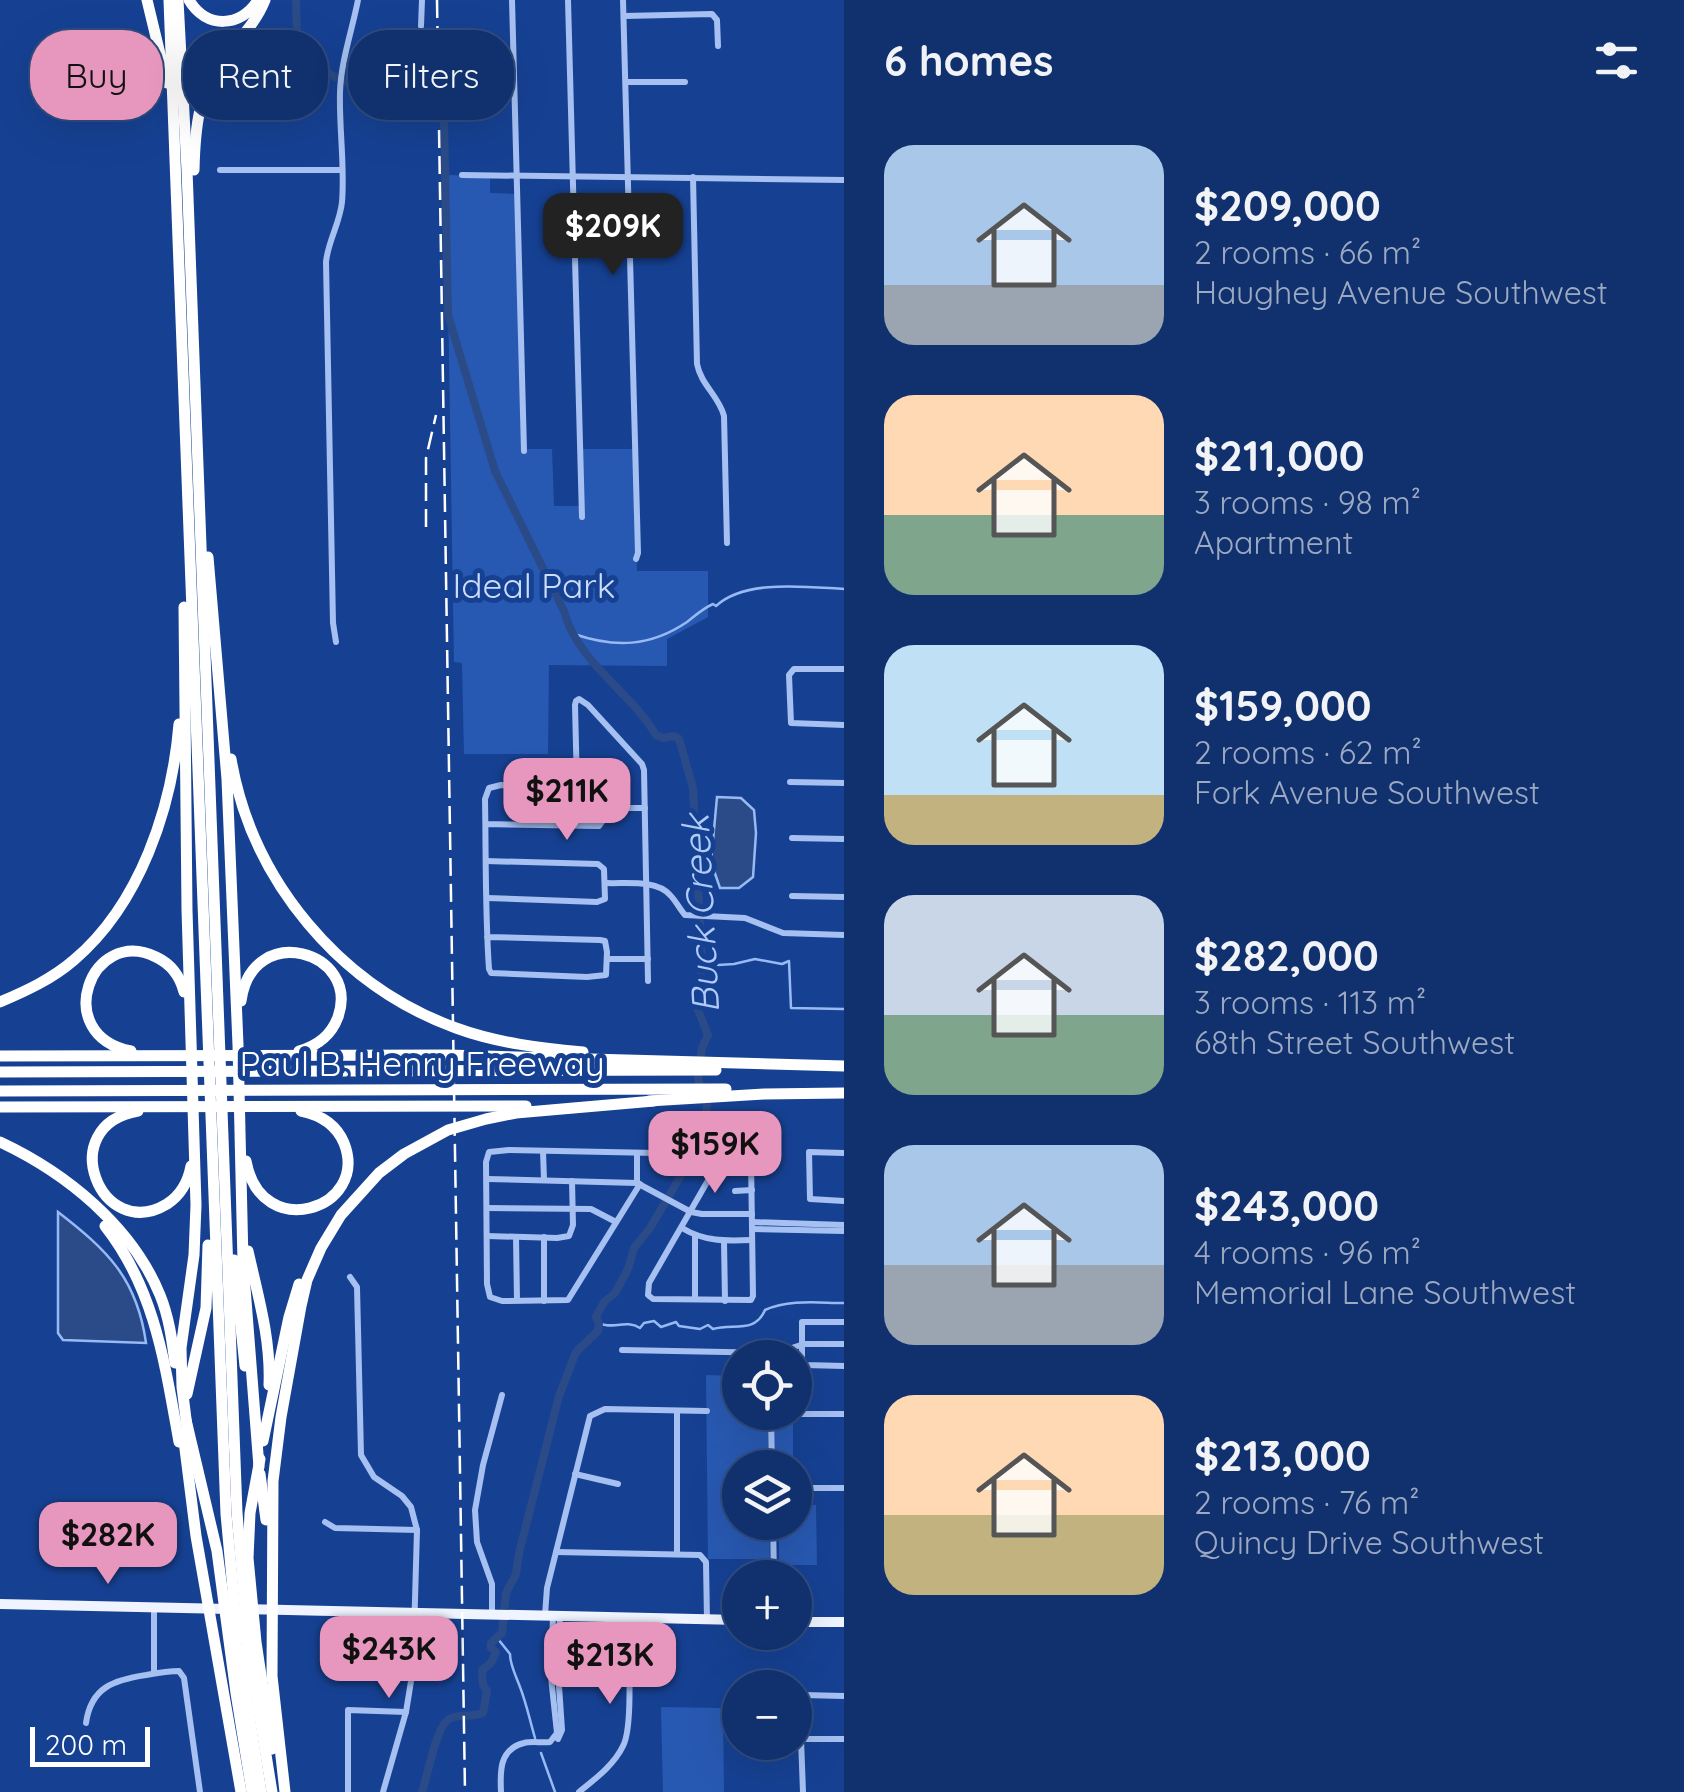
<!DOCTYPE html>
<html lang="en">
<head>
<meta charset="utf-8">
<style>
	:root { --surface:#10316e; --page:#193973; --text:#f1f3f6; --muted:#9ca9c2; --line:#304c81; --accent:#e797bd }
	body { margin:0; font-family:Quicksand,sans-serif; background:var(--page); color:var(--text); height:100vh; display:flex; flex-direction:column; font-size:38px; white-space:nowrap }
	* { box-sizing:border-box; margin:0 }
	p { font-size:32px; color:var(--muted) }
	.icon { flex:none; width:55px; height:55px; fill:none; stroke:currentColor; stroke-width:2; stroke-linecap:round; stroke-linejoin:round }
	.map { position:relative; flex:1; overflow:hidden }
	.sheet { display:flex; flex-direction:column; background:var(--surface); width:840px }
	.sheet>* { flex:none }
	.banner { position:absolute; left:30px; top:30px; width:662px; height:90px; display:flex; gap:20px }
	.buttons { position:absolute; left:722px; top:1340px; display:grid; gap:20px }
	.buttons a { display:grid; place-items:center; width:90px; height:90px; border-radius:50%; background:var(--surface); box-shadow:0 10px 40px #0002,0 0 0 2px var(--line); font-size:50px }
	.scale { position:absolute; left:30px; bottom:25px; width:120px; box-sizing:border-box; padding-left:10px; border:5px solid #fff; border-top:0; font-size:28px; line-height:35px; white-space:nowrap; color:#fff; -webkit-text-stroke:8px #164193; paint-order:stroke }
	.price { position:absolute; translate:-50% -85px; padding:0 22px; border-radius:20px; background:var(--accent); color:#111; font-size:32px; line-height:65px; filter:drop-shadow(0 2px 5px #0008) }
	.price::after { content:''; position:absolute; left:50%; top:60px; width:30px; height:22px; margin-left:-15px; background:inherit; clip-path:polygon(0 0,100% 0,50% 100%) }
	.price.current { background:#222; color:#fff }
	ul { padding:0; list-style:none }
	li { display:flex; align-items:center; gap:30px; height:250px; padding:0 40px }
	li span { display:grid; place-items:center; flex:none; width:280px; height:200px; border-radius:30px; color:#555 }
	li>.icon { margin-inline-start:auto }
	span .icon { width:120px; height:120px; fill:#fffc; stroke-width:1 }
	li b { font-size:42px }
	h2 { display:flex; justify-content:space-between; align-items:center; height:120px; padding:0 40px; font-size:42px }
	.pill { padding:0 35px; border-radius:40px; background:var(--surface); box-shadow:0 10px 40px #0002,0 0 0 2px var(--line); font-size:35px; line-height:90px }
	.pill.current { background:var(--accent); color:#111 }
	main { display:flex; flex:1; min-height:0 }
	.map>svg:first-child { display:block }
</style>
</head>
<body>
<main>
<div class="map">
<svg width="844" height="1792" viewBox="0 0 844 1792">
	<rect width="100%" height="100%" fill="#164193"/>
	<!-- green -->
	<g fill="#2859b2">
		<path d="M446,175L490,176V193L515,194L522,449H552L554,506H583L582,449H635L637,571H708V617L667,639V666L549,665L548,754H464L462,663L454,662Z"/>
		<path d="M706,1375L740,1376V1412L793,1413V1467L740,1468V1522L769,1523L770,1559H708Z"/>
		<path d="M795,1505H816L817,1565H779V1523L795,1522Z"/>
		<path d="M661,1707L723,1708L724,1792H663Z"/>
	</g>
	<!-- water -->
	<g fill="#2b4b88" stroke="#98baf4" stroke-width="2.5">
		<path d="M717,797L741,798L754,810L756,833L753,877L739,888H720L711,862Z"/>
		<path d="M58,1212C107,1250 137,1278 146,1343L63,1340L58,1333Z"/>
	</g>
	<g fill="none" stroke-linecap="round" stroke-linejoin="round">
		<!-- stream -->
		<g stroke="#98baf4" stroke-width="2.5">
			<path d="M574,634C615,648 650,647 687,622C696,615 702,609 713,604L716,606C745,579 806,587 844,589"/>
			<path d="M702,966L734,964L755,959L782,964L789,961L791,1008L844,1009"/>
			<path d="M599,1323C611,1330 626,1319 640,1328L644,1323L654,1321L661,1327L676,1322L679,1326L700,1329L708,1325L713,1329C733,1323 755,1334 765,1310C790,1299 818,1303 844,1303"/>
			<path d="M498,1639L510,1654C510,1665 516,1676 520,1687C526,1702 530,1721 535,1738"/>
			<path d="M541,1753L555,1792"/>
		</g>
		<!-- river -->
		<g stroke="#2b4b88" stroke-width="8">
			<path d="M296,0L297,34L327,72L335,77"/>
			<path d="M346,82L394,106L444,120L448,315L495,471L564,611C577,662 630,691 656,735L663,738L674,736L679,739L693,788L702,966L698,1010L708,1035L702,1048L698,1079L707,1104L703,1138L650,1228L634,1248L628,1269L615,1293L604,1302L596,1317L599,1323L598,1331L576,1352L559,1396L519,1553L516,1574L506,1593L502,1633L491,1643V1648L496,1652L491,1663L482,1670L483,1685L487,1691L483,1713C473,1717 461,1714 451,1718C436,1723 428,1776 422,1792"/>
		</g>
		<!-- minor -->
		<g stroke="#a5c0f1" stroke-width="6">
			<path d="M512,0L524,451"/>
			<path d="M568,0L582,517"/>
			<path d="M623,0L638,553L636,559"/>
			<path d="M624,16L712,14L717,20L718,46"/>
			<path d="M421,26L422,0"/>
			<path d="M626,82H685"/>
			<path d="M220,170H341"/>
			<path d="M462,175L844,180"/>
			<path d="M693,177L697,364C701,385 719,396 724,416L727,543"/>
			<path d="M336,642L333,623L326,262C328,241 340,223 342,202C345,166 339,129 340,92C341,61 352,31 358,0"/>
			<path d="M844,669H794L789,675L791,723L844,725"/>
			<path d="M790,782L844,783"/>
			<path d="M577,787L575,705L576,701L579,699L588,705L642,764L644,770L648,981"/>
			<path d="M604,808H645"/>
			<path d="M486,824L599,826L604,819L603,792L595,787L501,785L489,788L485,799C486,855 485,912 489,969L491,973L587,977L606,975L607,952L605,941L600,940L487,937"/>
			<path d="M792,838L844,839"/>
			<path d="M486,861L598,864L604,869L605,899L597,902L487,898"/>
			<path d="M606,883C625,884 656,879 670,895C676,901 679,908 685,915L745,918L783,933L844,935"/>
			<path d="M792,896L844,897"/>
			<path d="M607,959H648"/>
			<path d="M543,1151L544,1180"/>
			<path d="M844,1153L809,1152L810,1199L844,1201"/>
			<path d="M725,1156H744L751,1160L753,1296L751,1300L653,1299L648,1295L649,1283L718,1163Z"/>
			<path d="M487,1179L637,1183L691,1212L702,1214H752"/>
			<path d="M637,1183V1153"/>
			<path d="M640,1184L568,1300L502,1301L490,1297L487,1284L486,1162L489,1152L509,1150L656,1153"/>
			<path d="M735,1191L752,1190"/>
			<path d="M487,1208L591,1209L616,1222"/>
			<path d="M752,1222L844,1225"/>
			<path d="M682,1228C705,1242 726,1241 752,1240"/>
			<path d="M752,1229L844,1231"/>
			<path d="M487,1236L557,1238L569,1236L573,1225L572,1181"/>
			<path d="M695,1236V1299"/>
			<path d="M516,1237L517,1300"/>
			<path d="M544,1237V1301"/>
			<path d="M724,1241L725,1301"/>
			<path d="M350,1277L357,1287L361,1455L374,1477L402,1496L411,1507L417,1530L413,1669L406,1712L383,1792"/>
			<path d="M844,1322H802V1363L805,1365L844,1366"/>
			<path d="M622,1350L776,1353L804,1344H844"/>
			<path d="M677,1411V1554"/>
			<path d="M797,1414H844"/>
			<path d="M771,1415L772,1468"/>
			<path d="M575,1474L618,1484"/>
			<path d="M795,1488H844"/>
			<path d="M325,1522L335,1528L417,1530"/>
			<path d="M773,1522L774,1578"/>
			<path d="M556,1552L700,1555L706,1562L707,1620"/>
			<path d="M154,1607V1673"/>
			<path d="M492,1614V1584L477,1542L475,1510L483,1465L502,1395"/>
			<path d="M545,1615L547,1588L590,1416L605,1409L707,1411"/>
			<path d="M803,1695L844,1696"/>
			<path d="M86,1723C91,1687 114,1680 146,1675C157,1673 168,1671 179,1671L184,1678L200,1792"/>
			<path d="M558,1739L562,1730L559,1686L563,1665L559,1643L560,1616"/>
			<path d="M348,1792V1710L406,1712"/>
			<path d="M501,1792C500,1772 499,1749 524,1743C531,1741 542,1743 550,1742L557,1733L551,1677L553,1616"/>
			<path d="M579,1792C595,1779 614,1765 623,1746C634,1725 628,1646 627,1618"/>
			<path d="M803,1792L801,1739H844"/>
		</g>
		<!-- major -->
		<g stroke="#eff4ff" stroke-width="10">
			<path d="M0,1604L229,1609"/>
			<path d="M246,1609L740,1620"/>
			<path d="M795,1622H844"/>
		</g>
		<!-- highway -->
		<g stroke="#fff" stroke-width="11">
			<path d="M147,0L167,83"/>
			<path d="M169,0L226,1514L238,1644L261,1792"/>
			<path d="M178,0L187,170L237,1513L248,1643L272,1792"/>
			<path d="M189,0C206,29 241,28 258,0"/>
			<path d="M194,170C195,129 198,92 224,58C239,39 256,23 265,0"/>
			<path d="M208,557L227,779L238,1045L243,1262L259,1467"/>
			<path d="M184,607L187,910L196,1205L194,1255L181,1348L182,1387L187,1427"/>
			<path d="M231,759C252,881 340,986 456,1028C497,1043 540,1048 583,1052"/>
			<path d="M241,1001C252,920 361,951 338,1017C331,1036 317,1046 299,1051"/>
			<path d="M0,1002C26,991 52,979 74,960C140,904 172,808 179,724"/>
			<path d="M131,1051C50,1035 91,925 156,957C171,964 180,976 184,992"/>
			<path d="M0,1056L447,1055L844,1066"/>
			<path d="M0,1072L716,1070"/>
			<path d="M0,1091L726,1089"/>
			<path d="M649,1101L764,1094L844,1093"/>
			<path d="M0,1107L526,1106"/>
			<path d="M138,1111C53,1126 101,1244 167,1204C181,1195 188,1182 191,1166"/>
			<path d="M0,1142C66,1173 132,1226 160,1295C169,1317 172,1340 175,1363"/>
			<path d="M246,1161C261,1244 370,1209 344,1143C336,1124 321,1115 301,1111"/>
			<path d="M105,1226C155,1289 165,1365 179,1442"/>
			<path d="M248,1251C258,1296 271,1339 269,1385"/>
			<path d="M234,1260L245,1366"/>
			<path d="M187,1394L206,1308L208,1245"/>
			<path d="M186,1420L217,1551L236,1693L252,1792"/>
			<path d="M183,1433L196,1536L241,1792"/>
			<path d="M263,1441L289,1317L299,1284"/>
			<path d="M260,1459L250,1513L248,1558L256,1642L272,1749"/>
			<path d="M260,1474L266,1520"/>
			<path d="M285,1792L272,1676L273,1481L281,1417L301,1306L307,1280L321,1248L341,1215L379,1173L404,1154L448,1130L486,1119L516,1113L654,1101"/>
		</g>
		<!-- rail -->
		<g stroke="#fff" stroke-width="2.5" stroke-dasharray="18 8" stroke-linecap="butt">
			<path d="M437,0L465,1792"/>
			<path d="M426,527V458L436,415"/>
		</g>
	</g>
	<g text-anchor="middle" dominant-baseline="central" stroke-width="10" stroke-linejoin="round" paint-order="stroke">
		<!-- park labels -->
		<g font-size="35" fill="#ccddfc" stroke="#164193">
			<text x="534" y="585">Ideal Park</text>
		</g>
		<!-- street labels -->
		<g font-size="35" fill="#fff" stroke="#164193">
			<text x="422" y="1063">Paul B. Henry Freeway</text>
		</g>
		<!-- water labels -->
		<g font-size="38" font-style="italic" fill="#b1cbf8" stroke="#164193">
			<text transform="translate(700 914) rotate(-93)">Buck Creek</text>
		</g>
	</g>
</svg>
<div class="buttons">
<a><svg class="icon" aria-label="locate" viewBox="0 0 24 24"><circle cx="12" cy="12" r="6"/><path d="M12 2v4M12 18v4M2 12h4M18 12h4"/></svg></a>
<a><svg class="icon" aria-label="layers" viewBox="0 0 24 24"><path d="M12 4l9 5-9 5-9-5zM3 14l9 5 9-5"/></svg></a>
<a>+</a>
<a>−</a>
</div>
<div class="scale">200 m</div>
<b class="price current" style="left:613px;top:278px">$209K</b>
<b class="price" style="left:567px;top:843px">$211K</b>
<b class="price" style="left:715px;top:1196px">$159K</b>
<b class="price" style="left:108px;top:1587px">$282K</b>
<b class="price" style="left:389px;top:1701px">$243K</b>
<b class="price" style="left:610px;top:1707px">$213K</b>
<div class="banner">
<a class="pill current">Buy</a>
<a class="pill">Rent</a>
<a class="pill">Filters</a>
</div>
</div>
<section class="sheet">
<h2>6 homes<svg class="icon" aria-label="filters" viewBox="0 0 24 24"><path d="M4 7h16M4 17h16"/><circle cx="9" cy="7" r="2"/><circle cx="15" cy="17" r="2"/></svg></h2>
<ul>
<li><span style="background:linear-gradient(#a9c7e8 70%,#9aa5b1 0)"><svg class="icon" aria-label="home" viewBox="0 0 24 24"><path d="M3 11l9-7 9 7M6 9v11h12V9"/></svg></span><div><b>$209,000</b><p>2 rooms · 66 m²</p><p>Haughey Avenue Southwest</p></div></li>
<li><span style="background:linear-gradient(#ffd9b3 60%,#7fa58c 0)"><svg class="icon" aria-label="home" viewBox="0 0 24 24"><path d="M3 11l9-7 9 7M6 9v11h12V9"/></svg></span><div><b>$211,000</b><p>3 rooms · 98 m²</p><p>Apartment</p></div></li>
<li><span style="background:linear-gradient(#bfe0f5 75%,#c2b280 0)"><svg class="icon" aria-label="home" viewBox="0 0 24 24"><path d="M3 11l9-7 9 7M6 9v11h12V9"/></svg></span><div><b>$159,000</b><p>2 rooms · 62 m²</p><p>Fork Avenue Southwest</p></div></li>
<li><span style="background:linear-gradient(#c9d6e8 60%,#7fa58c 0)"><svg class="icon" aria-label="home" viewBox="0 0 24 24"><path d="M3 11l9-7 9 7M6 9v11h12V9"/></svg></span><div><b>$282,000</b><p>3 rooms · 113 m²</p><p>68th Street Southwest</p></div></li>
<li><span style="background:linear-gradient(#a9c7e8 60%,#9aa5b1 0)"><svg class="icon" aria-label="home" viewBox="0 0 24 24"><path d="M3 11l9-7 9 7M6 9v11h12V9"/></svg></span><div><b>$243,000</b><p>4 rooms · 96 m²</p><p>Memorial Lane Southwest</p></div></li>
<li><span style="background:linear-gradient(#ffd9b3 60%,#c2b280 0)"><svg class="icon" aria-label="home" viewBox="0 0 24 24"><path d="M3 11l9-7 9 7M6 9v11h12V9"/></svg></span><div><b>$213,000</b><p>2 rooms · 76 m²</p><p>Quincy Drive Southwest</p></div></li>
</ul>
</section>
</main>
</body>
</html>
